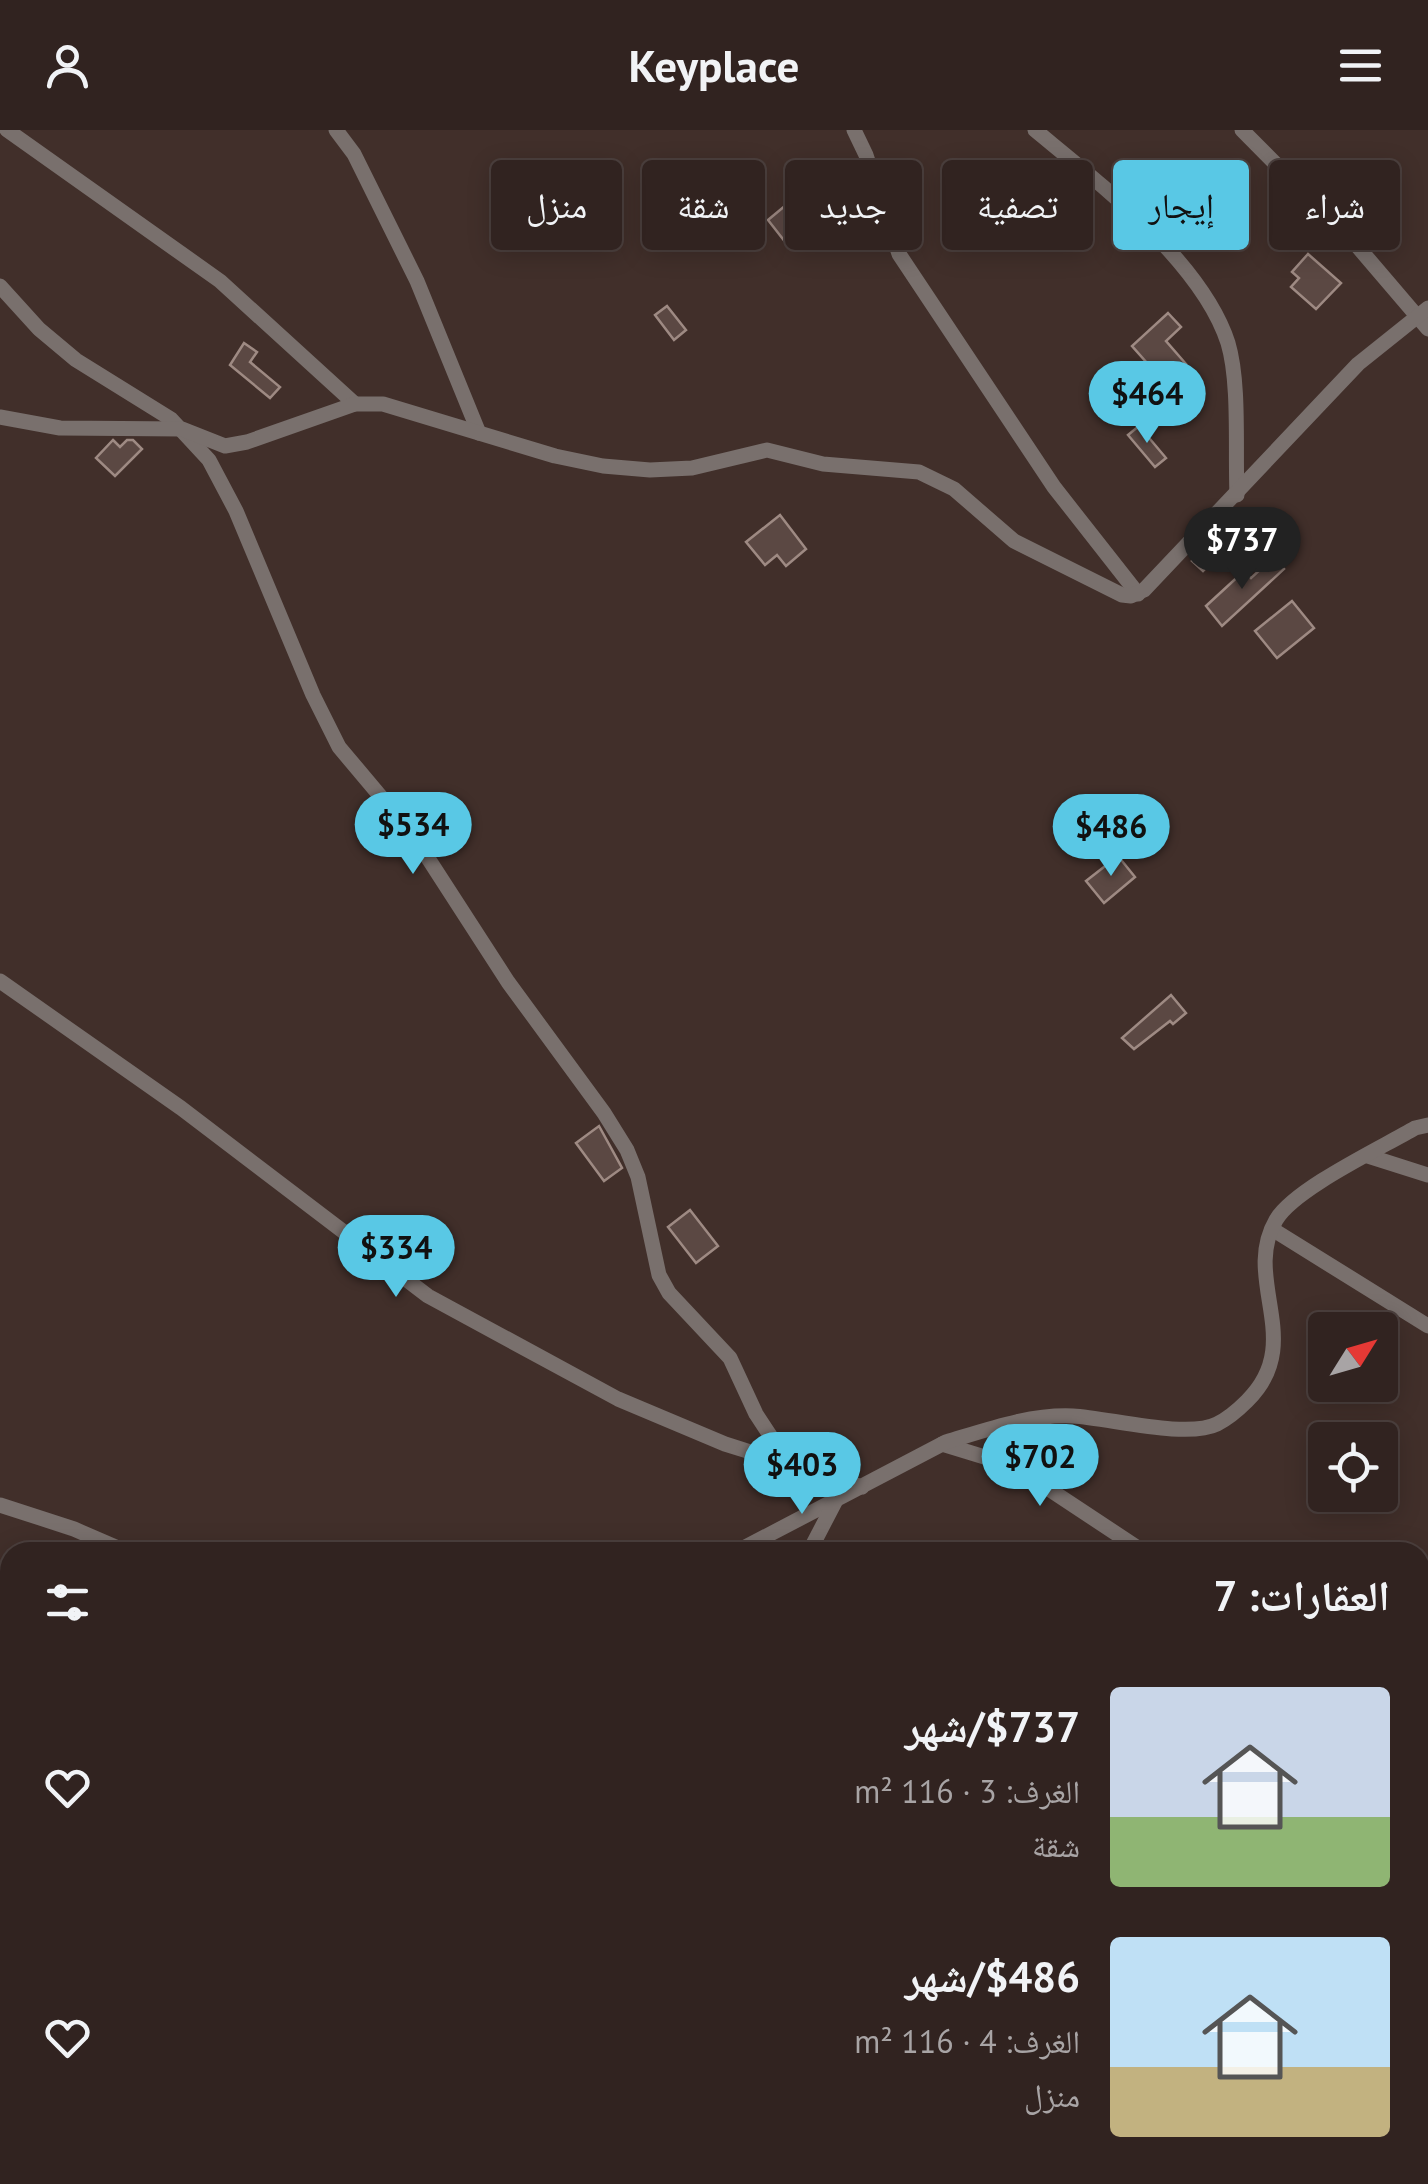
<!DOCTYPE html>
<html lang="ar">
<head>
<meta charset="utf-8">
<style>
	:root { --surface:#312320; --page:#3d2f2d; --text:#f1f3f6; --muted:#a8a4a5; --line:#4c403e; --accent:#59c8e5 }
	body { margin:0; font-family:"PT Sans","Noto Naskh Arabic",sans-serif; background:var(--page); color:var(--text); direction:rtl; height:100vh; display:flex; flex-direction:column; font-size:38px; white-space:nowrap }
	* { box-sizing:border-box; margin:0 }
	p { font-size:32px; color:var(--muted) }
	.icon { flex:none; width:55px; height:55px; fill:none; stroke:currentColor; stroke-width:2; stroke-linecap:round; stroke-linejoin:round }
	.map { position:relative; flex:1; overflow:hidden; direction:ltr }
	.details { position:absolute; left:0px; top:1412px; width:1430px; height:642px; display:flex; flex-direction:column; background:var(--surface); border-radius:30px 30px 0 0; box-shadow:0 5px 25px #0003,0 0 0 2px var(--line); direction:rtl }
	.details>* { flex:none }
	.hud { position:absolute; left:30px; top:30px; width:1370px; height:90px; direction:rtl; display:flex; gap:20px }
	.needle { width:65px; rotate:53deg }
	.tools { position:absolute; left:1308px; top:1182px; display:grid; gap:20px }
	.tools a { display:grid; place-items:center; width:90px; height:90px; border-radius:10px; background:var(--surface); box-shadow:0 5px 25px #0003,0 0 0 2px var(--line); font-size:50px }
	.price { position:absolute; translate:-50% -85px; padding:0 22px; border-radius:35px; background:var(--accent); color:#111; font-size:32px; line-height:65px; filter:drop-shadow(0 2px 5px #0008) }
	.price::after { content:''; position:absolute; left:50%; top:60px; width:30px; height:22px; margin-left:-15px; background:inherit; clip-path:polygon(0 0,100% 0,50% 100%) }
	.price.selected { background:#222; color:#fff }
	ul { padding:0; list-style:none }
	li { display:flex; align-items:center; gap:30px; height:250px; padding:0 40px }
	li span { display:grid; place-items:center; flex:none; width:280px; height:200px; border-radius:10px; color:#555 }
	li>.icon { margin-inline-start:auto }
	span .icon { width:120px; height:120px; fill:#fffc; stroke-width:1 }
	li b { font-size:42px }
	h2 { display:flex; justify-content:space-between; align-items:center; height:120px; padding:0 40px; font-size:42px }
	.tag { padding:0 35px; border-radius:10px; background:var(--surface); box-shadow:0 5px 25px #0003,0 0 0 2px var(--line); font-size:35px; line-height:90px }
	.tag.selected { background:var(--accent); color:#111 }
	header { display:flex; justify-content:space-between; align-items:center; height:130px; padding:0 40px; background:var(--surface); font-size:45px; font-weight:800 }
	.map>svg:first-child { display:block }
</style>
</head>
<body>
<header><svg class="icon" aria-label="menu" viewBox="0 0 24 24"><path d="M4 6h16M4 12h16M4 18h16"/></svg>Keyplace<svg class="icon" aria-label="person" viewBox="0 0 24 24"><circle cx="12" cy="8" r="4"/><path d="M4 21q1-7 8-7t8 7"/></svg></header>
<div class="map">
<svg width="1428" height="2054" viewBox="0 0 1428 2054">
	<rect width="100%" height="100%" fill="#412f2a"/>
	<!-- building -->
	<g fill="#5b4843" stroke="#9e8a83" stroke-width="2.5">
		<path d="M977,61L996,79L986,90L967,72Z"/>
		<path d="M786,75L805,98L786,113L768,90Z"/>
		<path d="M1308,124L1341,153L1316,179L1291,157L1299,148L1292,142Z"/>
		<path d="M667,176L686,200L674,210L655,185Z"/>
		<path d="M1168,183L1181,197L1166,211L1186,234L1164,252L1132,216Z"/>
		<path d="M244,213L257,222L250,232L280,257L270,268L230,235Z"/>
		<path d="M1124,251L1144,276L1133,285L1113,261Z"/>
		<path d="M1139,296L1166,328L1155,337L1128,305Z"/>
		<path d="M113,310L120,317L127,310H133L142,319L115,346L96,328Z"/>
		<path d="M780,385L806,419L786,436L777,425L765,435L746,412Z"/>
		<path d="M1208,414L1219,425L1203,441L1192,431Z"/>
		<path d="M1274,427L1284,439L1222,496L1206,476L1244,441L1251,448Z"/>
		<path d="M1292,471L1314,498L1277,528L1255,501Z"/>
		<path d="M1118,726L1135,747L1104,773L1086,751Z"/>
		<path d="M1171,865L1186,883L1173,894L1170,891L1134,919L1122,908Z"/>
		<path d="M599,996L622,1038L604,1051L576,1013Z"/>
		<path d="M690,1080L718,1116L696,1133L668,1097Z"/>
	</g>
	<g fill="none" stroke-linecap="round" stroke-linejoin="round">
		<!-- street -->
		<g stroke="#79706d" stroke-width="15">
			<path d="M7,0L220,151L355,274"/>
			<path d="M336,0L354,24L417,151L479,303"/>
			<path d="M854,0L866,25L899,124L1054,357L1138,464"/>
			<path d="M1035,0C1099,53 1202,132 1228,213C1240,253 1235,321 1237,365"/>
			<path d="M1242,0L1358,117L1428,199"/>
			<path d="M0,156L39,199L76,230L171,289L209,330L236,381L313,565L339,617L413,705L508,852L604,983L627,1020L638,1047L659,1145L669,1163L730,1228L756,1284L779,1319L811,1341"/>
			<path d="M0,287L60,298L182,299L225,316L247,312L355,274H383L555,326L603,336L650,340L692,338L767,320L823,334L919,342L954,359L1014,411L1122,465L1131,466L1144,460L1358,234L1428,178"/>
			<path d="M0,851L181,978L428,1166L618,1269L725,1314L862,1357"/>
			<path d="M1368,1026L1428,1045"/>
			<path d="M1272,1099L1428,1196"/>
			<path d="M942,1314L1014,1336L1144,1422"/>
			<path d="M0,1375L74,1399L127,1422"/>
			<path d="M736,1422L946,1312C986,1300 1030,1284 1073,1286C1109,1288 1187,1309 1217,1294C1227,1289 1239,1279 1247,1271C1307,1212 1241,1150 1276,1090C1294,1059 1381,1018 1415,998L1428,995"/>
			<path d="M809,1422L835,1372"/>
			<path d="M1420,1486L1428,1474"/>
			<path d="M1420,1533L1428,1535"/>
			<path d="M1420,1776L1428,1762"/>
			<path d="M1420,1832L1428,1820"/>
			<path d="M0,1952L10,1956"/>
			<path d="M1420,1958L1428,1964"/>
			<path d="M0,2024L10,2015"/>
			<path d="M184,2045L211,2054"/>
			<path d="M1062,2045L1067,2054"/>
			<path d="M1249,2045L1258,2054"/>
			<path d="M281,2054L288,2045"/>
			<path d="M486,2054L493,2045"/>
			<path d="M693,2054L698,2045"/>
			<path d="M1335,2054L1341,2045"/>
		</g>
	</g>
</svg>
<div class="tools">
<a><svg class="needle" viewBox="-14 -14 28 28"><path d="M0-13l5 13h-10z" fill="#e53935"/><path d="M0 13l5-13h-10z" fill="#a8a4a5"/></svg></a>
<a><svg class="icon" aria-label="locate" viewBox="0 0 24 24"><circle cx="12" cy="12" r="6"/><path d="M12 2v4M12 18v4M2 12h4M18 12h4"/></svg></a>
</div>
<b class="price" style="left:1147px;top:316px">$464</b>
<b class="price selected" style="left:1242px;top:462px">$737</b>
<b class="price" style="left:413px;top:747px">$534</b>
<b class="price" style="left:1111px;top:749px">$486</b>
<b class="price" style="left:396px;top:1170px">$334</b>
<b class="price" style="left:1040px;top:1379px">$702</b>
<b class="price" style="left:802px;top:1387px">$403</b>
<div class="hud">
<a class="tag">شراء</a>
<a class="tag selected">إيجار</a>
<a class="tag">تصفية</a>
<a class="tag">جديد</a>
<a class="tag">شقة</a>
<a class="tag">منزل</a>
</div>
<section class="details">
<h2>العقارات: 7<svg class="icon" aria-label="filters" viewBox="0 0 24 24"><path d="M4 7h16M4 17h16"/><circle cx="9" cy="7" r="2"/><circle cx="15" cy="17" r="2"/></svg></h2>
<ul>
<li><span style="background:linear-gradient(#c9d6e8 65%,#8fb573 0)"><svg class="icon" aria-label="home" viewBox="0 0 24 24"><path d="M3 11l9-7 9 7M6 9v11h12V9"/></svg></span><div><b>$737/شهر</b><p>الغرف: 3 · 116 m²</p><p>شقة</p></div><svg class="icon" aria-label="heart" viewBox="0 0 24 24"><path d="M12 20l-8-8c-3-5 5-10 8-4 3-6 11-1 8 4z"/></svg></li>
<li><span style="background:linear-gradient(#bfe0f5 65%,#c2b280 0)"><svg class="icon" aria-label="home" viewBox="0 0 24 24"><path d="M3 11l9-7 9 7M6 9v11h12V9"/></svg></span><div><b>$486/شهر</b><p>الغرف: 4 · 116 m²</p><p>منزل</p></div><svg class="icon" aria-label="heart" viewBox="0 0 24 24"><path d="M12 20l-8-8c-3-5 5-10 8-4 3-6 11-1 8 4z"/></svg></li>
</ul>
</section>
</div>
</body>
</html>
